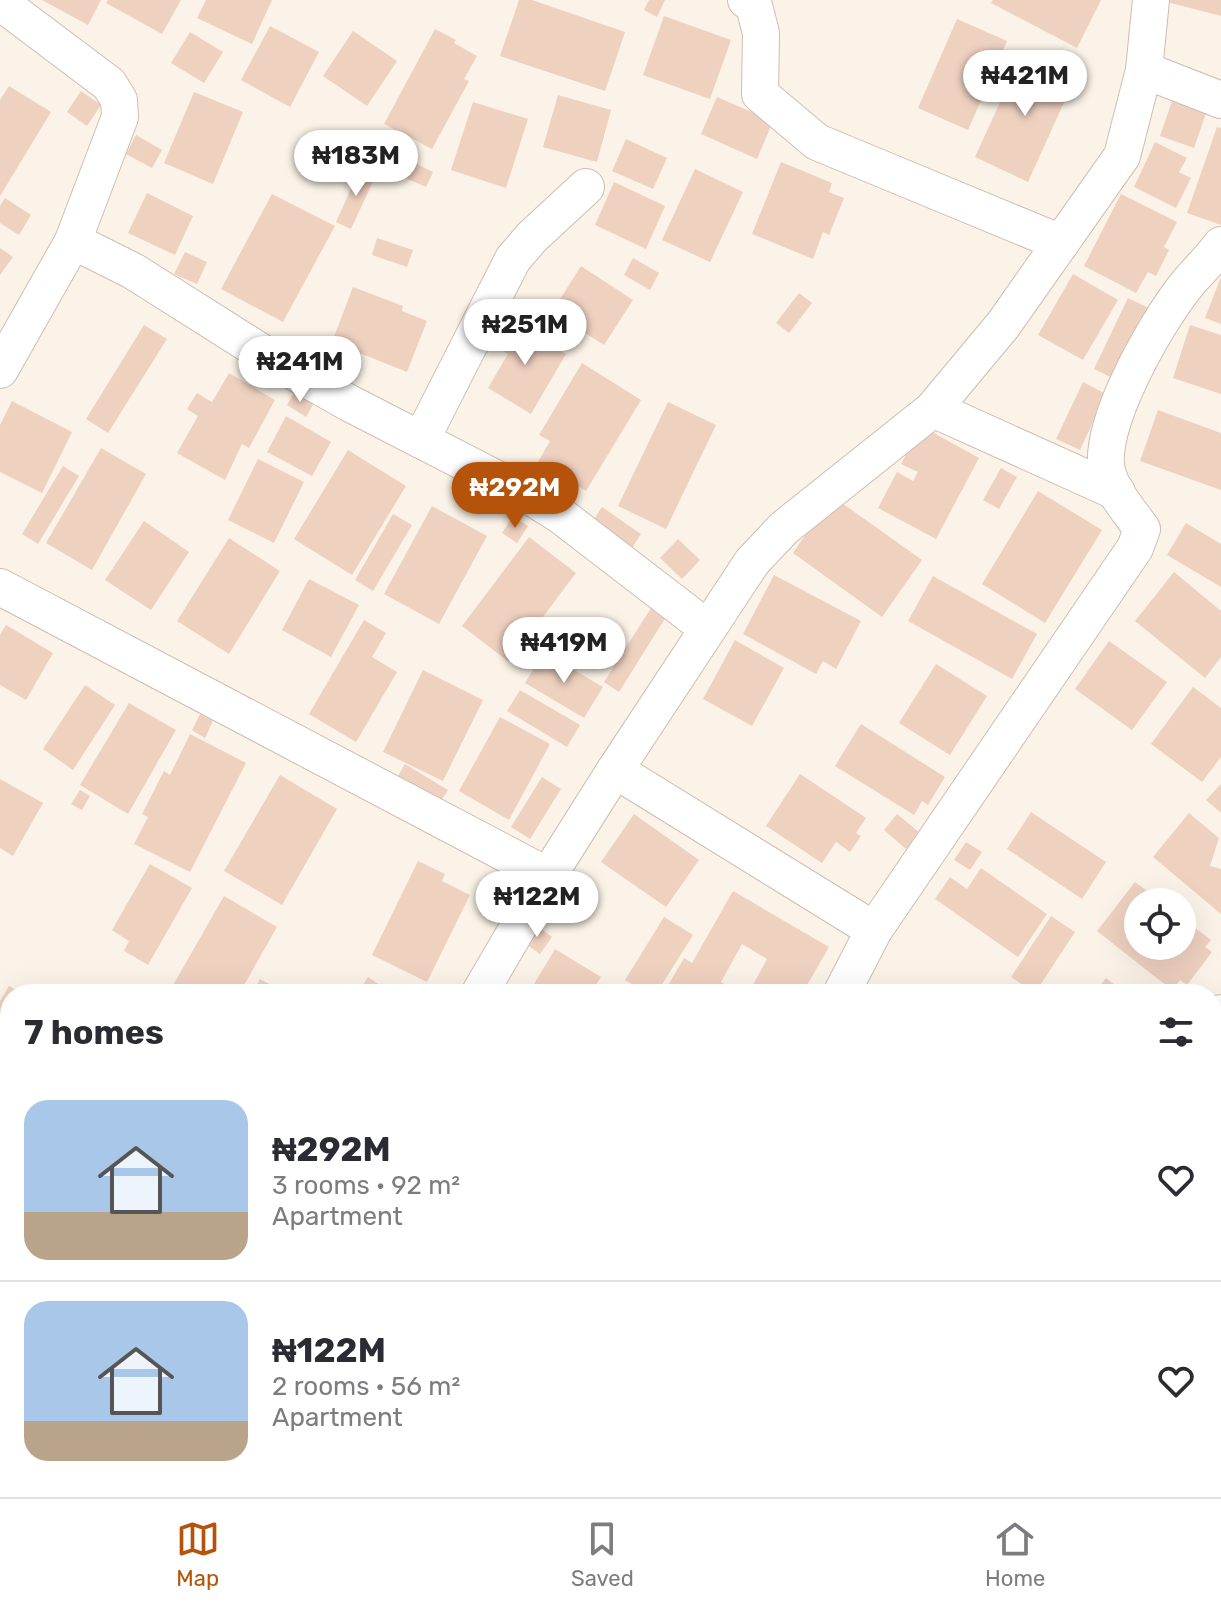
<!DOCTYPE html>
<html lang="en">
<head>
<meta charset="utf-8">
<style>
	:root { --surface:#fff; --page:#f2f2f3; --text:#2b2b33; --muted:#7c7c81; --line:#e1e1e2; --accent:#b45309 }
	body { margin:0; font-family:Rubik,sans-serif; background:var(--page); color:var(--text); height:100vh; display:flex; flex-direction:column; font-size:30px; white-space:nowrap }
	* { box-sizing:border-box; margin:0 }
	p { font-size:26px; color:var(--muted) }
	.icon { flex:none; width:44px; height:44px; fill:none; stroke:currentColor; stroke-width:2; stroke-linecap:round; stroke-linejoin:round }
	.map { position:relative; flex:1; overflow:hidden }
	.side { position:absolute; left:0px; top:984px; width:1222px; height:514px; display:flex; flex-direction:column; background:var(--surface); border-radius:32px 32px 0 0; box-shadow:0 8px 32px #0002 }
	.side>* { flex:none }
	.controls { position:absolute; left:1124px; top:888px; display:grid; gap:16px }
	.controls a { display:grid; place-items:center; width:72px; height:72px; border-radius:50%; background:var(--surface); box-shadow:0 8px 32px #0002; font-size:40px }
	.price { position:absolute; translate:-50% -68px; padding:0 18px; border-radius:28px; background:#fff; color:#222; font-size:26px; line-height:52px; filter:drop-shadow(0 2px 4px #0008) }
	.price::after { content:''; position:absolute; left:50%; top:48px; width:24px; height:18px; margin-left:-12px; background:inherit; clip-path:polygon(0 0,100% 0,50% 100%) }
	.price.selected { background:var(--accent); color:#fff }
	ul { padding:0; list-style:none }
	li { display:flex; align-items:center; gap:24px; height:200px; padding:0 24px }
	li+li { border-top:2px solid var(--line) }
	li span { display:grid; place-items:center; flex:none; width:224px; height:160px; border-radius:24px; color:#555 }
	li>.icon { margin-inline-start:auto }
	span .icon { width:96px; height:96px; fill:#fffc; stroke-width:1 }
	li b { font-size:34px }
	h2 { display:flex; justify-content:space-between; align-items:center; height:96px; padding:0 24px; font-size:34px }
	.tabs { display:flex; justify-content:space-around; align-items:center; height:112px; border-top:2px solid var(--line); background:var(--surface); font-size:22px; color:var(--muted) }
	.tabs a { display:grid; justify-items:center; gap:4px }
	.tabs .selected { color:var(--accent) }
	.map>svg:first-child { display:block }
</style>
</head>
<body>
<div class="map">
<svg width="1221" height="1497" viewBox="0 0 1221 1497">
	<rect width="100%" height="100%" fill="#fbf3e7"/>
	<!-- building -->
	<g fill="#efd1c0">
		<path d="M42,0H101L88,25Z"/>
		<path d="M108,0H181L162,34L106,3Z"/>
		<path d="M206,0H272L252,44L197,18Z"/>
		<path d="M519,0H532L625,32L605,91L500,56Z"/>
		<path d="M649,0H665L657,17L644,10Z"/>
		<path d="M993,0H1101L1077,48L991,3Z"/>
		<path d="M1163,0H1221V16L1163,1Z"/>
		<path d="M664,16L731,40L710,99L643,75Z"/>
		<path d="M957,19L1007,41L968,130L918,108Z"/>
		<path d="M270,26L319,52L290,107L241,80Z"/>
		<path d="M435,29L456,40L454,43L477,56L464,79L469,81L432,149L384,124Z"/>
		<path d="M353,31L397,61L367,106L323,76Z"/>
		<path d="M190,32L223,52L204,83L171,63Z"/>
		<path d="M1022,54L1075,78L1028,182L975,157Z"/>
		<path d="M9,86L51,112L0,196V100Z"/>
		<path d="M81,91L101,105L87,126L67,112Z"/>
		<path d="M194,92L243,112L213,184L164,163Z"/>
		<path d="M558,95L611,110L597,162L543,147Z"/>
		<path d="M717,97L773,121L757,159L701,134Z"/>
		<path d="M1172,101L1206,113L1194,148L1160,136Z"/>
		<path d="M473,102L528,119L506,188L451,170Z"/>
		<path d="M1217,127L1221,128V225L1187,213Z"/>
		<path d="M136,135L162,150L152,168L126,154Z"/>
		<path d="M626,139L667,158L653,189L612,171Z"/>
		<path d="M1155,142L1187,158L1179,172L1191,178L1176,208L1134,187Z"/>
		<path d="M411,161L433,172L426,187L403,177Z"/>
		<path d="M781,162L832,183L829,192L844,198L829,235L823,232L813,259L752,234Z"/>
		<path d="M361,167L376,175L351,229L336,222Z"/>
		<path d="M695,169L743,192L710,262L662,240Z"/>
		<path d="M614,182L665,206L646,249L595,225Z"/>
		<path d="M147,193L193,216L175,255L128,233Z"/>
		<path d="M272,194L335,226L283,322L221,289Z"/>
		<path d="M1121,194L1177,222L1164,247L1169,250L1156,276L1148,272L1136,293L1084,266Z"/>
		<path d="M5,198L31,215L19,235L0,223V206Z"/>
		<path d="M377,238L413,250L407,267L372,255Z"/>
		<path d="M0,248L13,257L0,275Z"/>
		<path d="M185,252L207,262L197,284L174,274Z"/>
		<path d="M633,258L659,273L650,290L624,275Z"/>
		<path d="M581,266L633,300L604,345L552,312Z"/>
		<path d="M1073,274L1118,300L1083,360L1038,335Z"/>
		<path d="M1221,277V324L1205,318Z"/>
		<path d="M353,287L403,306L402,311L427,321L407,372L332,342Z"/>
		<path d="M799,293L812,303L789,333L776,323Z"/>
		<path d="M1128,298L1157,312L1123,383L1094,369Z"/>
		<path d="M508,320L566,354L531,414L488,388L508,354L493,345Z"/>
		<path d="M144,325L167,339L108,433L86,419Z"/>
		<path d="M1190,325L1221,335V394L1173,378Z"/>
		<path d="M582,363L641,400L586,491L538,462L550,441L539,435Z"/>
		<path d="M229,373L275,400L249,448L242,444L225,480L177,453L198,416L187,409L197,393L212,402Z"/>
		<path d="M1083,382L1106,394L1080,450L1056,439Z"/>
		<path d="M295,391L314,403L306,417L287,405Z"/>
		<path d="M12,401L72,432L42,493L0,472V425Z"/>
		<path d="M668,402L716,425L666,529L618,506Z"/>
		<path d="M1158,410L1221,433V490L1140,461Z"/>
		<path d="M286,416L331,442L312,476L267,452Z"/>
		<path d="M921,426L979,458L936,539L878,508L897,472L913,481L918,472L901,464Z"/>
		<path d="M101,448L146,474L92,570L46,543Z"/>
		<path d="M348,450L406,486L352,575L294,539Z"/>
		<path d="M258,459L304,482L274,543L228,520Z"/>
		<path d="M63,466L79,476L38,544L22,534Z"/>
		<path d="M1001,468L1017,477L999,509L983,500Z"/>
		<path d="M1038,491L1102,530L1045,623L982,584Z"/>
		<path d="M832,496L922,560L882,617L793,553Z"/>
		<path d="M432,506L487,536L439,624L384,594Z"/>
		<path d="M602,507L641,534L632,548L593,521Z"/>
		<path d="M393,514L412,525L373,591L355,580Z"/>
		<path d="M513,516L528,526L517,543L502,533Z"/>
		<path d="M144,521L189,552L151,610L105,580Z"/>
		<path d="M1186,523L1221,544V587L1167,555Z"/>
		<path d="M529,537L576,573L509,662L462,626Z"/>
		<path d="M229,538L280,571L229,654L177,621Z"/>
		<path d="M678,539L700,560L682,579L660,558Z"/>
		<path d="M1174,572L1221,611V657L1205,678L1135,621Z"/>
		<path d="M774,575L861,621L836,669L823,661L816,674L743,634Z"/>
		<path d="M933,576L1037,634L1012,679L908,621Z"/>
		<path d="M309,579L359,605L331,657L282,630Z"/>
		<path d="M651,608L666,617L619,692L604,682Z"/>
		<path d="M364,620L386,633L372,657L397,672L356,742L309,714Z"/>
		<path d="M6,625L53,653L26,700L0,685V635Z"/>
		<path d="M735,640L784,668L752,726L703,699Z"/>
		<path d="M1109,641L1167,682L1132,730L1075,689Z"/>
		<path d="M544,652L603,687L584,718L525,683Z"/>
		<path d="M936,664L987,696L950,755L899,723Z"/>
		<path d="M423,670L483,700L443,781L383,752Z"/>
		<path d="M85,685L115,705L73,770L43,749Z"/>
		<path d="M1193,687L1221,708V757L1202,782L1151,744Z"/>
		<path d="M520,690L580,725L567,747L507,711Z"/>
		<path d="M129,703L176,730L128,814L80,785Z"/>
		<path d="M200,714L213,721L205,738L192,730Z"/>
		<path d="M500,717L550,744L509,820L459,791Z"/>
		<path d="M861,724L945,777L928,805L922,801L914,815L835,766Z"/>
		<path d="M190,734L246,763L190,872L134,844L148,817L142,814L164,771L170,775Z"/>
		<path d="M405,764L448,790L440,802L398,776Z"/>
		<path d="M800,774L866,818L856,833L861,836L850,852L836,842L822,863L766,826Z"/>
		<path d="M280,775L337,809L282,905L224,871Z"/>
		<path d="M542,777L561,789L530,839L511,827Z"/>
		<path d="M0,779L43,803L13,856L0,848Z"/>
		<path d="M1221,784V813L1206,800Z"/>
		<path d="M80,790L90,796L82,810L71,804Z"/>
		<path d="M1031,812L1106,862L1082,899L1007,849Z"/>
		<path d="M1189,813L1219,838L1210,866L1221,869V914L1153,857Z"/>
		<path d="M634,814L699,860L666,907L601,862Z"/>
		<path d="M897,814L920,833L906,849L884,830Z"/>
		<path d="M966,842L982,852L970,870L954,860Z"/>
		<path d="M418,861L445,874L442,881L470,895L427,982L372,955Z"/>
		<path d="M150,864L192,888L148,965L124,951L129,941L112,930Z"/>
		<path d="M981,868L1047,914L1018,957L935,899L950,877L967,889Z"/>
		<path d="M1135,882L1162,902H1138V946H1182V918L1211,940L1205,947L1212,952L1187,985L1180,980L1172,990L1097,931Z"/>
		<path d="M733,891L829,947L802,994H748L767,959L742,944L721,982L741,994H663L684,958L692,963Z"/>
		<path d="M224,896L277,927L239,994H168Z"/>
		<path d="M1051,916L1075,932L1035,993L1011,977Z"/>
		<path d="M664,917L693,935L656,994H648L625,980Z"/>
		<path d="M535,924L552,937L540,954L522,941Z"/>
		<path d="M555,949L601,977L590,994H528Z"/>
		<path d="M368,977L393,994H357Z"/>
		<path d="M1106,978L1126,994H1094Z"/>
		<path d="M260,979L288,994H252Z"/>
		<path d="M9,986L23,994H10V1062L0,1056V1039L8,1025L0,1021V1001Z"/>
		<path d="M1216,1111L1221,1115V1193L1212,1187V1117Z"/>
		<path d="M0,1229L10,1235V1303L0,1297Z"/>
		<path d="M1212,1229L1221,1233V1273L1212,1291Z"/>
		<path d="M0,1408L10,1413V1483L3,1497H0Z"/>
		<path d="M30,1488H145L142,1497H27Z"/>
		<path d="M448,1488H505L503,1497H446Z"/>
		<path d="M611,1488H667L664,1497H609Z"/>
	</g>
	<g fill="none" stroke-linecap="round" stroke-linejoin="round">
		<!-- street casing -->
		<g stroke="#cfbdb1" stroke-width="38">
			<g id="street">
				<path d="M746,0L753,2L761,33L760,94L817,142L1061,243"/>
				<path d="M0,2L109,84L119,100L120,117L73,241L0,370"/>
				<path d="M1144,70L1221,100"/>
				<path d="M73,241L133,271L280,364L349,403L528,495L560,515L707,628"/>
				<path d="M933,409L1117,492"/>
				<path d="M421,440L513,259L532,237L586,187"/>
				<path d="M0,587L548,876"/>
				<path d="M615,770L874,930"/>
				<path d="M479,994L548,876L615,770L752,562L784,528L933,409L1003,325L1122,156L1144,70L1151,0"/>
				<path d="M841,994L874,930L1135,548L1142,529C1130,512 1112,492 1107,471C1097,426 1154,328 1181,292C1193,275 1209,262 1221,245"/>
				<path d="M1212,1027L1221,1013"/>
				<path d="M0,1361L10,1365"/>
				<path d="M214,1497L217,1488"/>
				<path d="M593,1497L594,1488"/>
				<path d="M869,1497L872,1493L888,1492L904,1497"/>
			</g>
		</g>
		<!-- street -->
		<use href="#street" stroke="#fff" stroke-width="36"/>
	</g>
</svg>
<div class="controls">
<a><svg class="icon" aria-label="locate" viewBox="0 0 24 24"><circle cx="12" cy="12" r="6"/><path d="M12 2v4M12 18v4M2 12h4M18 12h4"/></svg></a>
</div>
<b class="price" style="left:1025px;top:118px">₦421M</b>
<b class="price" style="left:356px;top:198px">₦183M</b>
<b class="price" style="left:525px;top:367px">₦251M</b>
<b class="price" style="left:300px;top:404px">₦241M</b>
<b class="price selected" style="left:515px;top:530px">₦292M</b>
<b class="price" style="left:564px;top:685px">₦419M</b>
<b class="price" style="left:537px;top:939px">₦122M</b>
<section class="side">
<h2>7 homes<svg class="icon" aria-label="filters" viewBox="0 0 24 24"><path d="M4 7h16M4 17h16"/><circle cx="9" cy="7" r="2"/><circle cx="15" cy="17" r="2"/></svg></h2>
<ul>
<li><span style="background:linear-gradient(#a9c7e8 70%,#b9a48a 0)"><svg class="icon" aria-label="home" viewBox="0 0 24 24"><path d="M3 11l9-7 9 7M6 9v11h12V9"/></svg></span><div><b>₦292M</b><p>3 rooms · 92 m²</p><p>Apartment</p></div><svg class="icon" aria-label="heart" viewBox="0 0 24 24"><path d="M12 20l-8-8c-3-5 5-10 8-4 3-6 11-1 8 4z"/></svg></li>
<li><span style="background:linear-gradient(#a9c7e8 75%,#b9a48a 0)"><svg class="icon" aria-label="home" viewBox="0 0 24 24"><path d="M3 11l9-7 9 7M6 9v11h12V9"/></svg></span><div><b>₦122M</b><p>2 rooms · 56 m²</p><p>Apartment</p></div><svg class="icon" aria-label="heart" viewBox="0 0 24 24"><path d="M12 20l-8-8c-3-5 5-10 8-4 3-6 11-1 8 4z"/></svg></li>
</ul>
</section>
</div>
<nav class="tabs">
<a class="selected"><svg class="icon" aria-label="map" viewBox="0 0 24 24"><path d="M3 6l6-2 6 2 6-2v14l-6 2-6-2-6 2zM9 4v14M15 6v14"/></svg>Map</a>
<a><svg class="icon" aria-label="saved" viewBox="0 0 24 24"><path d="M7 4h10v16l-5-4-5 4z"/></svg>Saved</a>
<a><svg class="icon" aria-label="home" viewBox="0 0 24 24"><path d="M3 11l9-7 9 7M6 9v11h12V9"/></svg>Home</a>
</nav>
</body>
</html>
